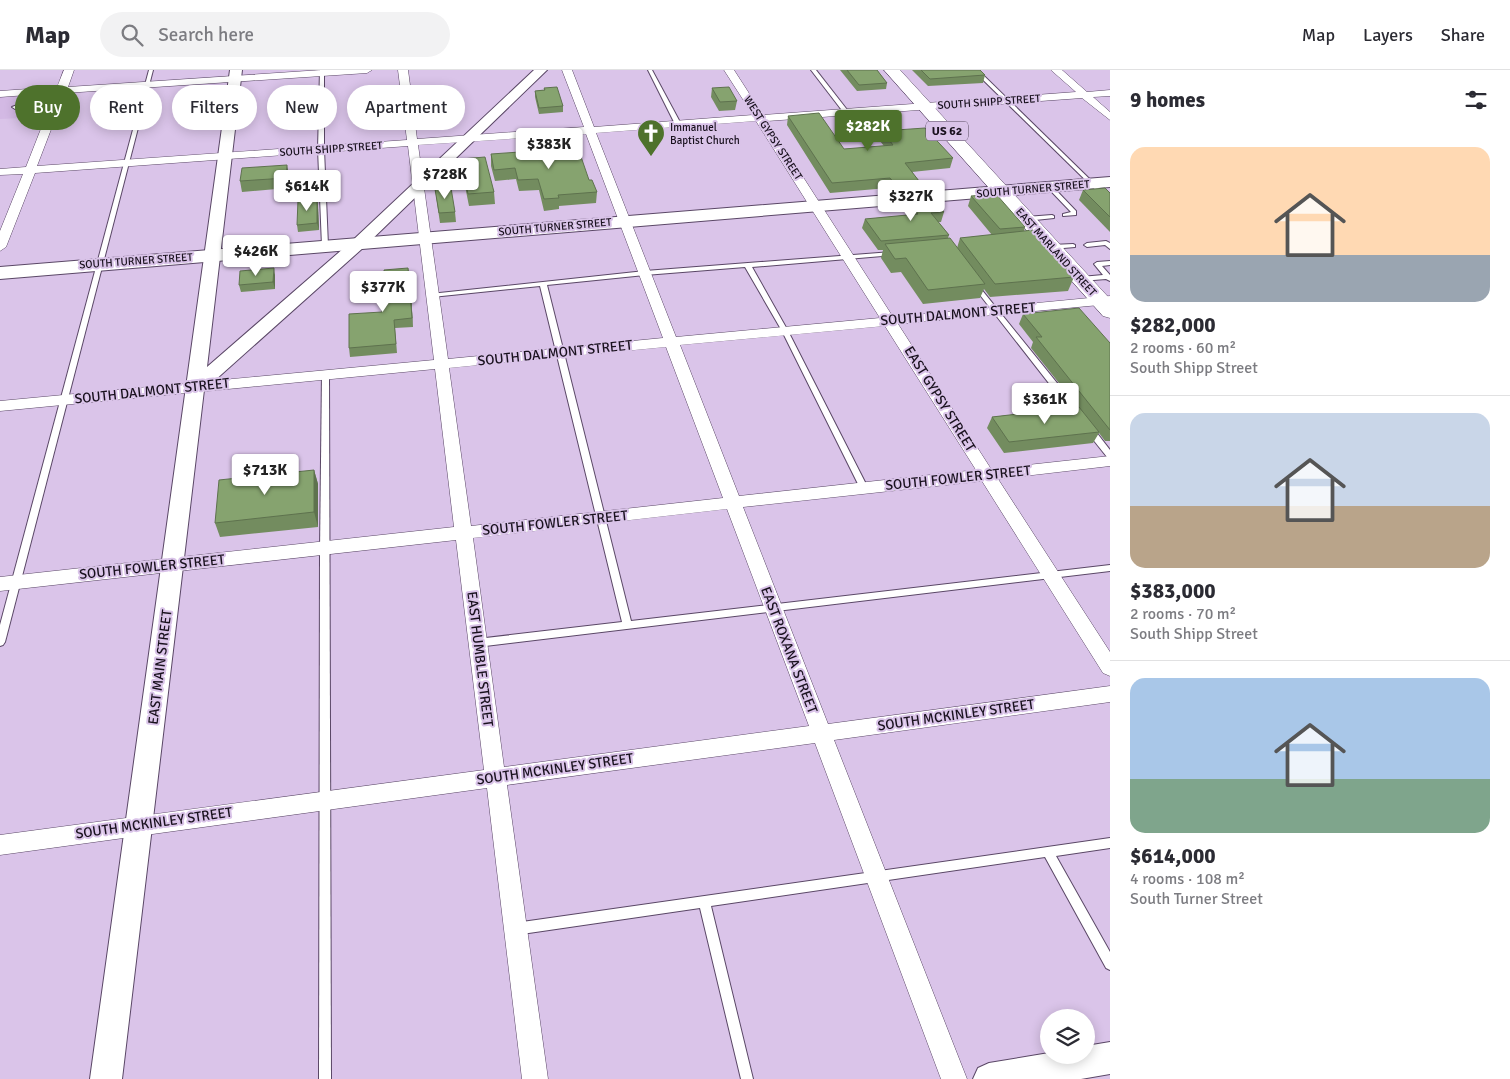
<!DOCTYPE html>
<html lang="en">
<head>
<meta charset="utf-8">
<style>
	:root { --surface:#fff; --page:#f2f2f3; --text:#2b2b33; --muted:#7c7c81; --line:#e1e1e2; --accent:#4e722c }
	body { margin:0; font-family:Signika,sans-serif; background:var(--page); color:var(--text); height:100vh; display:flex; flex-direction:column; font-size:19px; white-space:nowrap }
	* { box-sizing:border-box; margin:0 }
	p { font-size:16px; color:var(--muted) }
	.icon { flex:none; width:28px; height:28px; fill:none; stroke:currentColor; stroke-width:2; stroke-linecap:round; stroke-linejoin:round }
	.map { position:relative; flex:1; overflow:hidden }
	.sheet { display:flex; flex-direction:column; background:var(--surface); width:400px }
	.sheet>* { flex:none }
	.banner { position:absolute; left:15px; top:15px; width:475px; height:45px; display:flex; gap:10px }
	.fabs { position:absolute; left:1040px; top:939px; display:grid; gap:10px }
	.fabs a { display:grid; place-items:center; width:55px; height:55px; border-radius:50%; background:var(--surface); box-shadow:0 2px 12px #0003; font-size:25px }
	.price { position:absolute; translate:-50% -42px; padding:0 11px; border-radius:5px; background:#fff; color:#222; font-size:16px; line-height:32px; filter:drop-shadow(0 1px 2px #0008) }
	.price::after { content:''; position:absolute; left:50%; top:30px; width:15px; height:11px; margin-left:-8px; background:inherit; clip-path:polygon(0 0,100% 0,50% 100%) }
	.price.active { background:var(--accent); color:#fff }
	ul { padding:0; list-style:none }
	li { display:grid; align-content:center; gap:10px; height:265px; padding:0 20px }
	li+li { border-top:1px solid var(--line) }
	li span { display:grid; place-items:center; height:155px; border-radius:15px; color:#555 }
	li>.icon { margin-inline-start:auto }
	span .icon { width:90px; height:90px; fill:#fffc; stroke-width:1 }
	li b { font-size:21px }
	h2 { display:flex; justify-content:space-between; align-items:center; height:60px; padding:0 20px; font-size:21px }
	.tag { padding:0 18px; border-radius:22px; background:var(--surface); box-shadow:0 2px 12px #0003; font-size:18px; line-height:45px }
	.tag.active { background:var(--accent); color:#fff }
	header { display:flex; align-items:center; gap:30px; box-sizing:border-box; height:70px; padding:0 25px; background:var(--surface); border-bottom:1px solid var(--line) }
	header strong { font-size:24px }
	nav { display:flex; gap:28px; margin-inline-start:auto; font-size:18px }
	.search { width:350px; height:45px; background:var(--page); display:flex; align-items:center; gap:12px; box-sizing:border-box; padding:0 18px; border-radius:28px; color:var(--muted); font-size:19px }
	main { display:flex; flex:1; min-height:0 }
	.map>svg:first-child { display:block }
</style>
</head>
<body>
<header>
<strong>Map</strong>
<div class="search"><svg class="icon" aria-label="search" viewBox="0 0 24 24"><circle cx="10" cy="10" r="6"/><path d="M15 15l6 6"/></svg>Search here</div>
<nav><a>Map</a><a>Layers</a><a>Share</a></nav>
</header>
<main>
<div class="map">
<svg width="1110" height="1009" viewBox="0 0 1110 1009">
	<rect width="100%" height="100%" fill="#dac4e9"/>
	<!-- built -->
	<path fill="#d3b9e4" d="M46,24L51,26L42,47L0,49V27Z"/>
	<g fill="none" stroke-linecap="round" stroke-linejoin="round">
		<!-- service casing -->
		<g stroke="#5a4766" stroke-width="2">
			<g id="service">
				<path d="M149,0H153L5,572L3,575L0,576V555Z"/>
				<path d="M320,0H324V79L328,176L325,178L322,176L318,79Z"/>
				<path d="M648,0H652L681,54L680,55L675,54Z"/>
				<path d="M811,0H816L848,41V43H844Z"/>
				<path d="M973,0H978L1110,129V134Z"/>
				<path d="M57,28L59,29V31L29,34L15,39L12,37L28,31Z"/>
				<path d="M1048,116H1052L1076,141V145L1063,146V144L1071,142L1048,118Z"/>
				<path d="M1052,145L1054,146V148L1026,151L1023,149L1026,147Z"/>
				<path d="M1106,171L1110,173V179L1105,175L1087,177L1084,175L1087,173Z"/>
				<path d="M1073,174L1075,175V177L1052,179L1049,177L1052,175Z"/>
				<path d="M892,182L895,184L894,185L752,197L788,261L868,418L864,421L860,418L782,261L745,197L645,205L547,215L631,551L1110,495V501L477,577L474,576L472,573L474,570L477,569L622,552L540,216L432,227L429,225L430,224L645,201Z"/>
				<path d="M1110,191V195L1102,196L1110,205V211L1106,209L1081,211L1078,209L1081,207L1103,205L1094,194L1097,192Z"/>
				<path d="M975,213L977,214L1082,344L1083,346L1082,348H1076L973,216L972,215Z"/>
				<path d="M322,302H325L329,304L331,1009H319L320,480Z"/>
				<path d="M1090,357L1093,358L1110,380V388L1107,387L1087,362L1086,360Z"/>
				<path d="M1110,768V778L1056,786L1110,882V900L1106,898L1045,787L711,836L753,1009H741L700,838L515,865L511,863L509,859L511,855L515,853Z"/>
			</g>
		</g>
		<!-- minor casing -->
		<g stroke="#5a4766" stroke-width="1">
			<path id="minor" d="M64,0H74L68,17L322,0H372L367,3L65,23L37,96L407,70L398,0H408L417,69L584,57L562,0H572L594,57L753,45L724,0H734L763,45L1076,22L1051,0H1062L1087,22L1110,20V26L1093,27L1110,42V50L1082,28L767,51L893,247L1110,226V234L898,254L991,399L1110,386V396L998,409L1110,582V606L1103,603L982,411L743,437L828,654L1110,616V632L834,670L967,1009H941L815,673L507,715L548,1009H522L487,718L0,785V765L484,700L456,470L0,521V507L454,457L435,299L0,341V331L434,290L408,76L35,103L6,177L0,181V161L23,104L0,105V99L26,97L55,23L0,27V21L57,17ZM756,51L880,248L676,267L596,63ZM586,64L663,268L448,289L418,75ZM885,256L976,400L739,426L680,275ZM666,277L723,428L471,456L449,298ZM727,439L809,656L504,697L473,468Z"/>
		</g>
		<!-- tertiary casing -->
		<g stroke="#5a4766" stroke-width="2">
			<g id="tertiary">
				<path d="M230,0H242L207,297L352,171L534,0H547L364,177L204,320L122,1009H90Z"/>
				<path d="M1110,972V1004L1081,1009H973L978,998L989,993L1049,983V985H1086V976Z"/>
			</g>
		</g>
		<!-- secondary casing -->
		<g stroke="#5a4766" stroke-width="2">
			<path id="secondary" d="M1110,107V117L0,209V197Z"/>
		</g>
		<!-- trunk casing -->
		<g stroke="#5a4766" stroke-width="1">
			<path id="trunk" d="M884,0H900L1110,229V248L1103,246Z"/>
		</g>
		<!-- service -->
		<use href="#service" fill="#fff" fill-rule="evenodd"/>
		<!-- minor -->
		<use href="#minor" fill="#fff" fill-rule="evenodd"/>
		<!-- tertiary -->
		<use href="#tertiary" fill="#fff" fill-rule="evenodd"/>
		<!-- secondary -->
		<use href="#secondary" fill="#fff" fill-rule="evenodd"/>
		<!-- trunk -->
		<use href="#trunk" fill="#fff" fill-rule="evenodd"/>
	</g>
	<!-- wall -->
	<g fill="#738c5f">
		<path d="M840,0H877L887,13L886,19L857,21Z"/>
		<path d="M912,0H980L985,5L983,13L928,16Z"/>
		<path d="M544,18L563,36V42L539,44L535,27V21L544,20Z"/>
		<path d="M712,18L737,31L735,40L719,41L711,27Z"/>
		<path d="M788,46L844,79L884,76L880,71L882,61L953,88L950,98L912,102L919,111L916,121L891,123L888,118L830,123L787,55Z"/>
		<path d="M491,84L589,110L597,122L596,133L559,136V139L544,141L539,120L519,121L516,109L495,111L491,96Z"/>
		<path d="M461,89L494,122L495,134L469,136L462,101Z"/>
		<path d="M289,105L288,118L242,122L240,111Z"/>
		<path d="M435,119L455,142L456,152L440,153Z"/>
		<path d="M1083,120L1110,123V162L1079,130Z"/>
		<path d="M971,126L1025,157L1024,161L1074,207L1068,221L990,227L984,219L980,228L923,234L901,202L891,203L881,188L883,180H878L862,158L865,149L909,145L902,136L904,127L944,142L941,152H938L949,165L948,168L957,178L960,168L992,165L968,136Z"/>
		<path d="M317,129L318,136L319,160L298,162L297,155Z"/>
		<path d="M275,205V219L241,222L239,215Z"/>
		<path d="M410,207L413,257L395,258L397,283L350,287L349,278L382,242Z"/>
		<path d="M1023,244L1110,273V371H1105L1099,363L1093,373L1004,383L987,358L992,347L1078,337L1031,278L1033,272L1019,254Z"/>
		<path d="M314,400L318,414V457L220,467L215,453Z"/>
	</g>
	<!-- shaded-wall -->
	<g fill="#5e724e">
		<path d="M287,95L289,105L288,118L286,108Z"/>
		<path d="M317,129L318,136L319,160L317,153Z"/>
		<path d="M274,198L275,205V219L273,212Z"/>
		<path d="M408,198L410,207L413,257L412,248Z"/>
		<path d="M314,400L318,414V457L314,442Z"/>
	</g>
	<!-- building -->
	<g fill="#86a36f" stroke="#5e724e">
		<path d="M847,0H877L887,13L859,15Z"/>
		<path d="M921,0H980L985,5L930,9Z"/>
		<path d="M557,17L563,36L539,38L535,21L545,20L544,18Z"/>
		<path d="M729,17L737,31L720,32L712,18Z"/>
		<path d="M819,43L844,79L893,75L882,61L925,58L953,88L905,93L919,111L894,113L890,108L832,113L788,46Z"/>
		<path d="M578,78L589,110H592L597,122L558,125L559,128L544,129L538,109L518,110L515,98L494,100L491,84Z"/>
		<path d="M485,87L494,122L468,124L461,89Z"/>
		<path d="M287,95L286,108L240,111L242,98Z"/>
		<path d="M451,118L455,142L439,143L435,119Z"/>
		<path d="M1105,118L1110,123V147L1083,120Z"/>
		<path d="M996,124L1025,157L1000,159L971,126Z"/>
		<path d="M930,125L944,142L931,143L949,165L881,171L865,149L918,144L904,127Z"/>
		<path d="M317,129V153L297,155L298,130Z"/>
		<path d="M1033,160L1074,207L995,214L960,168Z"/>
		<path d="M950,168L985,214L928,220L906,188L895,189L885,174Z"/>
		<path d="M274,198L273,212L239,215L240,201Z"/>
		<path d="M408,198L412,248L394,250L396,274L349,278V244L382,242L380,210H385L384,200Z"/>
		<path d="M1079,238L1110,273V360L1036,267H1042L1023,244Z"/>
		<path d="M1079,337L1099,362L1009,372L992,347Z"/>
		<path d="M314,400V442L215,453L219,410Z"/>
	</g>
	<!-- icons -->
	<defs>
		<g id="church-pin" transform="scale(1.4375)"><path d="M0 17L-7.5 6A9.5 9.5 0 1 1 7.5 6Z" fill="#4e722c" stroke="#dac4e9"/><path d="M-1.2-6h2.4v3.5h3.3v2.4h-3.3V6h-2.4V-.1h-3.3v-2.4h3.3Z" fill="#fff"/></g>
	</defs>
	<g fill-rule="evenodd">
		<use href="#church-pin" x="651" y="63"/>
	</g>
	<g text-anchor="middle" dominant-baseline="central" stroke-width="4" stroke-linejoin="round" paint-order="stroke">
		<!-- far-street labels -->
		<g font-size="11" fill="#19111e" stroke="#dac4e9">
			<text transform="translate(989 32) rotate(-4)">SOUTH SHIPP STREET</text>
			<text transform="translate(773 68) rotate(57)">WEST GYPSY STREET</text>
			<text transform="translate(331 79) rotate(-4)">SOUTH SHIPP STREET</text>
			<text transform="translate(1033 119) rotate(-5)">SOUTH TURNER STREET</text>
			<text transform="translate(555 157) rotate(-5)">SOUTH TURNER STREET</text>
			<text transform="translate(1056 182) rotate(48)">EAST MARLAND STREET</text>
			<text transform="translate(136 191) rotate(-4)">SOUTH TURNER STREET</text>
		</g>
		<!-- far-poi labels -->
		<g font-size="11" fill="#19111e" stroke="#dac4e9" text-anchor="start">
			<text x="670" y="57">Immanuel<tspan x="670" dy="13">Baptist Church</tspan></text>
		</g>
		<!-- shield labels -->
		<rect fill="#dac4e9" stroke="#53475b" stroke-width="1" x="926" y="51.5" width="42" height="19" rx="4"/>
		<g font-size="12" font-weight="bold" fill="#19111e">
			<text x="947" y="61">US 62</text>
		</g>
		<!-- street labels -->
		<g font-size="14" fill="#19111e" stroke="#dac4e9">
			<text transform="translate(958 244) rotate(-5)">SOUTH DALMONT STREET</text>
			<text transform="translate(555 283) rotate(-6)">SOUTH DALMONT STREET</text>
			<text transform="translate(152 321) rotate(-6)">SOUTH DALMONT STREET</text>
			<text transform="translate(940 329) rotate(58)">EAST GYPSY STREET</text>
			<text transform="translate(958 408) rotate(-6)">SOUTH FOWLER STREET</text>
			<text transform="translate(555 453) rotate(-6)">SOUTH FOWLER STREET</text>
			<text transform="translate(152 497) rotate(-6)">SOUTH FOWLER STREET</text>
			<text transform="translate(789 580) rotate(69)">EAST ROXANA STREET</text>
			<text transform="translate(480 589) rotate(83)">EAST HUMBLE STREET</text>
			<text transform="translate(160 597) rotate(-83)">EAST MAIN STREET</text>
			<text transform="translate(956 645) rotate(-8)">SOUTH MCKINLEY STREET</text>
			<text transform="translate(555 699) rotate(-8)">SOUTH MCKINLEY STREET</text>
			<text transform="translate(154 753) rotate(-8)">SOUTH MCKINLEY STREET</text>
		</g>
	</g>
</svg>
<div class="fabs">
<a><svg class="icon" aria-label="layers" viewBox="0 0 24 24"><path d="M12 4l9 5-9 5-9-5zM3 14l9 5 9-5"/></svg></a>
</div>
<b class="price active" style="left:868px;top:82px">$282K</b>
<b class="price" style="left:549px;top:100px">$383K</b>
<b class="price" style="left:445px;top:130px">$728K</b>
<b class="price" style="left:307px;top:142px">$614K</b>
<b class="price" style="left:911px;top:152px">$327K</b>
<b class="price" style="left:256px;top:207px">$426K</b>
<b class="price" style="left:383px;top:243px">$377K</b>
<b class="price" style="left:1045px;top:355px">$361K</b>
<b class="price" style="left:265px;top:426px">$713K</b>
<div class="banner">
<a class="tag active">Buy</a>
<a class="tag">Rent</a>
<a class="tag">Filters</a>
<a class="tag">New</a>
<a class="tag">Apartment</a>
</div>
</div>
<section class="sheet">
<h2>9 homes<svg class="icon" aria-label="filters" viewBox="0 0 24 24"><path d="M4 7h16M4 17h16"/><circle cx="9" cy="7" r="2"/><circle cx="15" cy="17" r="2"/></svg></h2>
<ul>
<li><span style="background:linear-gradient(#ffd9b3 70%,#9aa5b1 0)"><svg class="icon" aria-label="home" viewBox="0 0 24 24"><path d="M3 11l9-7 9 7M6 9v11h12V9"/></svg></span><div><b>$282,000</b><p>2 rooms · 60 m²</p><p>South Shipp Street</p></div></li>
<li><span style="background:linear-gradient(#c9d6e8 60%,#b9a48a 0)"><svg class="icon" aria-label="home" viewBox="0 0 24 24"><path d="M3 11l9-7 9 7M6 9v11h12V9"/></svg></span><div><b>$383,000</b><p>2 rooms · 70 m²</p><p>South Shipp Street</p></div></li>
<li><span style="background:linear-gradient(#a9c7e8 65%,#7fa58c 0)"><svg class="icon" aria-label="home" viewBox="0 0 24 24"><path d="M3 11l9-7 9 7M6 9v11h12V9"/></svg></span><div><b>$614,000</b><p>4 rooms · 108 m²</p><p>South Turner Street</p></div></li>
</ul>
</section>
</main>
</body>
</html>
